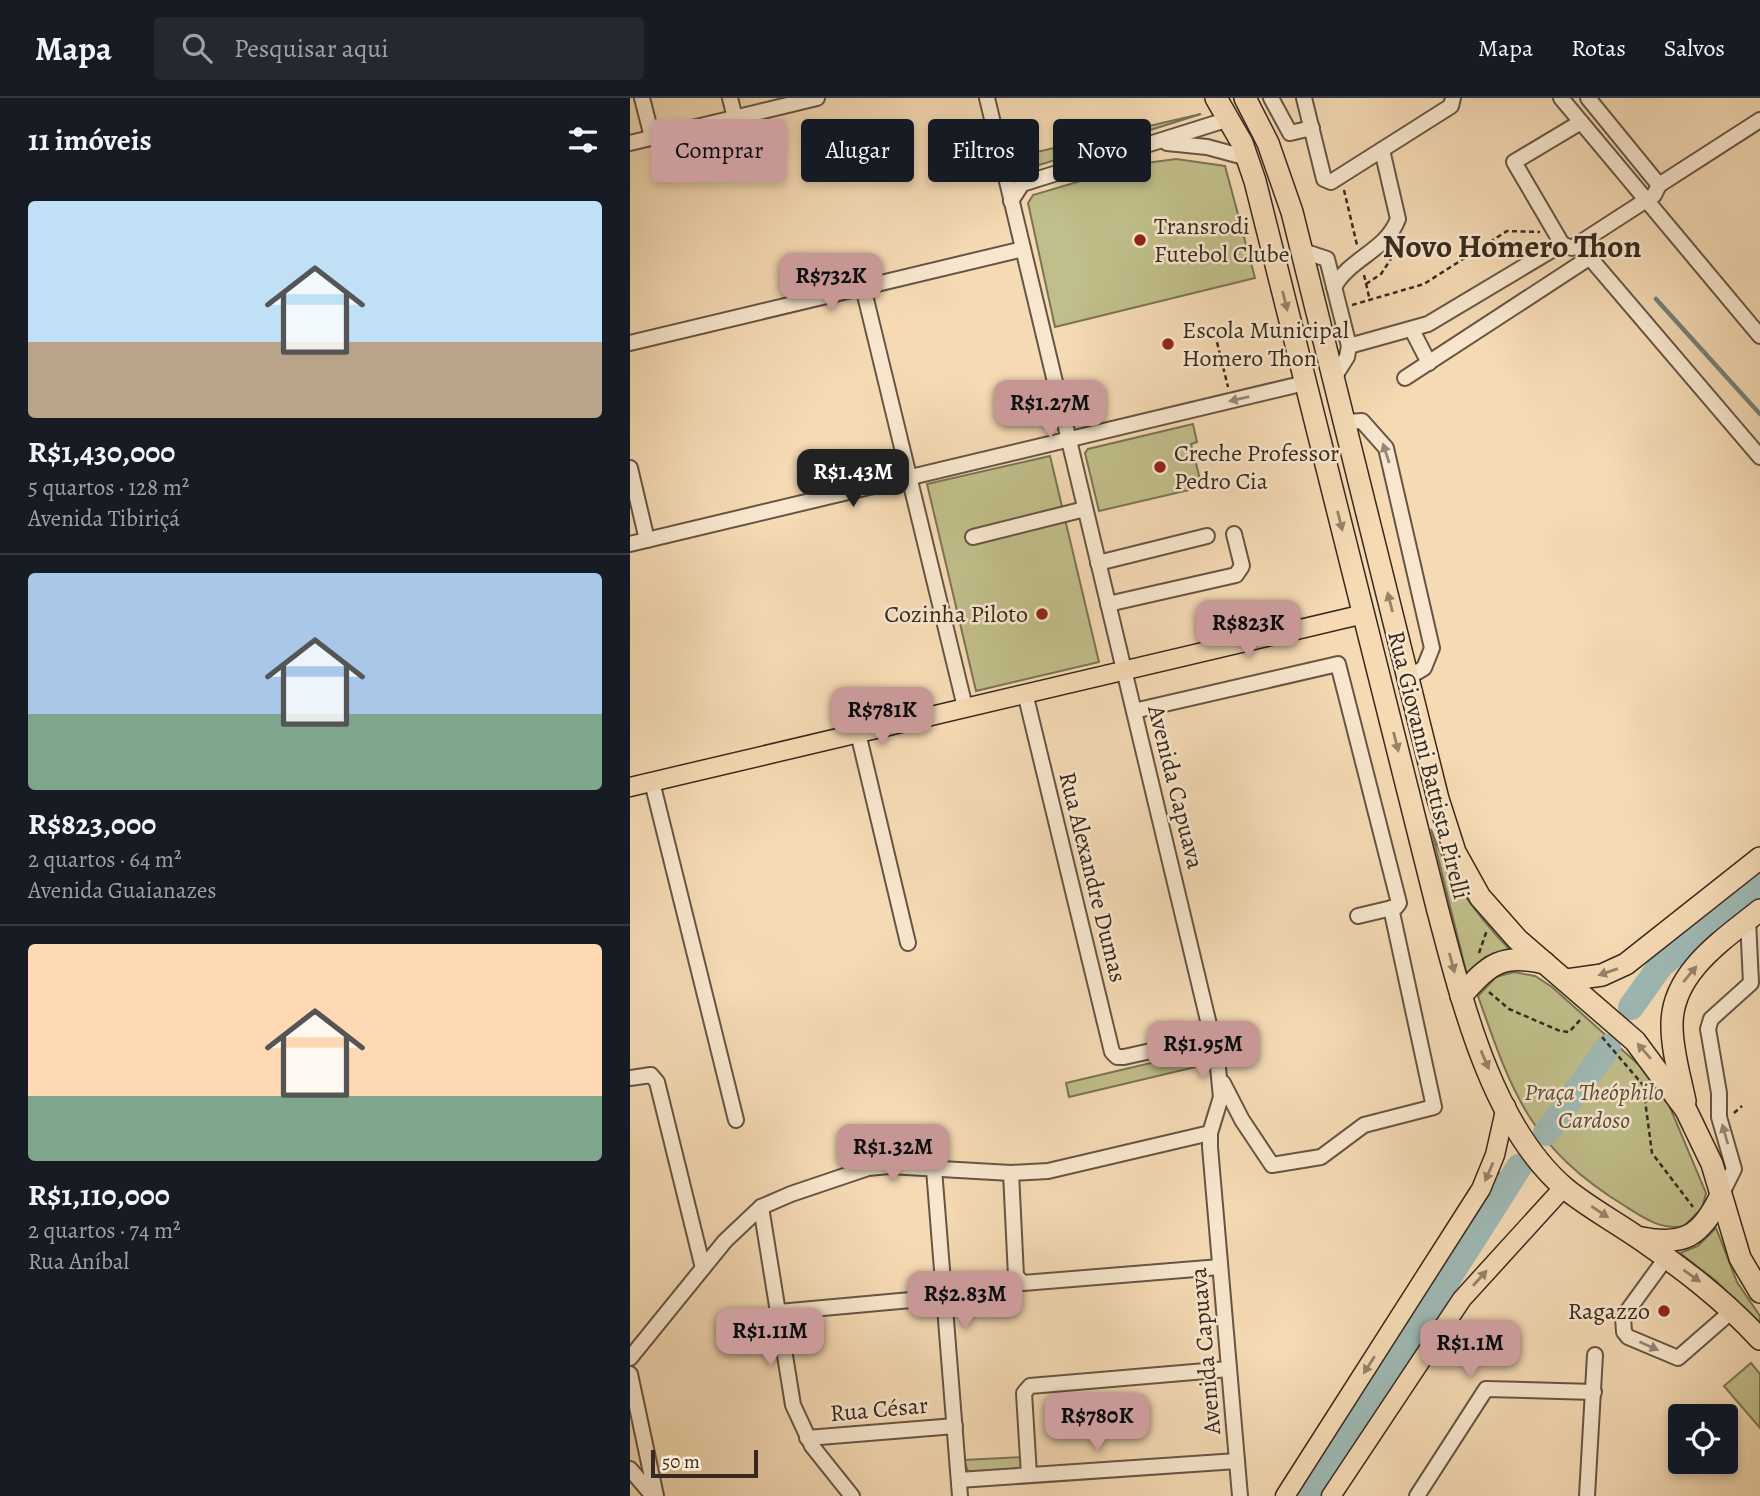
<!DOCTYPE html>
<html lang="pt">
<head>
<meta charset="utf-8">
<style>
	:root { --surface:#171b24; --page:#242831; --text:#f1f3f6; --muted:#9ea1a6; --line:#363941; --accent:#c59692 }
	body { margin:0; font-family:Alegreya,serif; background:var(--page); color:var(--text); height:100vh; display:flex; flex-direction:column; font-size:26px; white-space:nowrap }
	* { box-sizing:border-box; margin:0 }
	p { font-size:23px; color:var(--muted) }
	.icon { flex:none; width:38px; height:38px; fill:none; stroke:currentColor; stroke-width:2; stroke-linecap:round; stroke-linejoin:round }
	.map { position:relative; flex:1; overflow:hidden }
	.sheet { display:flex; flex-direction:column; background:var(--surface); width:630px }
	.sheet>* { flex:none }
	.top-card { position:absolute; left:21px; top:21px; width:665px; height:63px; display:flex; gap:14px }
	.fabs { position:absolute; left:1038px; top:1306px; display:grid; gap:14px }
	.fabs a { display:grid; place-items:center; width:70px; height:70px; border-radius:7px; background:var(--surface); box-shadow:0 4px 10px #0003; font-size:35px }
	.scale { position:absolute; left:21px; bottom:18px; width:107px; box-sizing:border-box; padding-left:7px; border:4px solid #36291f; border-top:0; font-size:19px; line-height:24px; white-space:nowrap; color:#36291f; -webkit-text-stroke:5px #f8e7ce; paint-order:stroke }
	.price { position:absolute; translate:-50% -60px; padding:0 16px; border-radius:14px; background:var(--accent); color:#111; font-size:23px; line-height:46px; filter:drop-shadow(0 2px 4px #0008) }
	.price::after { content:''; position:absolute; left:50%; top:42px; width:21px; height:16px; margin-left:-10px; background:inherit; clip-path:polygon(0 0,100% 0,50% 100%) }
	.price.selected { background:#222; color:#fff }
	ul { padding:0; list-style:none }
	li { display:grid; align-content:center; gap:14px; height:371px; padding:0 28px }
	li+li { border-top:2px solid var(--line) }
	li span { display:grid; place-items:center; height:217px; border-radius:7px; color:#555 }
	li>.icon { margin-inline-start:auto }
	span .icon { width:126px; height:126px; fill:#fffc; stroke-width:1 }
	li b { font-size:30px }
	h2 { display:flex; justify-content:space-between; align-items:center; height:84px; padding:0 28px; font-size:30px }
	.tag { padding:0 24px; border-radius:7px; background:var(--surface); box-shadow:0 4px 10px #0003; font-size:24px; line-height:63px }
	.tag.selected { background:var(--accent); color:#111 }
	header { display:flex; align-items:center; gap:42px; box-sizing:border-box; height:98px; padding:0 35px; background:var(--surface); border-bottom:2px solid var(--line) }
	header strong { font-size:33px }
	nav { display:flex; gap:38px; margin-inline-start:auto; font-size:24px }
	.search { width:490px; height:63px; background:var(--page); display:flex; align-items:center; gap:18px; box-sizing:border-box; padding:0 24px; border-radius:7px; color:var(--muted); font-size:26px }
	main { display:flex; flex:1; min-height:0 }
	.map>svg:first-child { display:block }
</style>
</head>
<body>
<header>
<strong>Mapa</strong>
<div class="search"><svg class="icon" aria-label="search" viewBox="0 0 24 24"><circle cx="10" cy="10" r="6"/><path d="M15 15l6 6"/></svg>Pesquisar aqui</div>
<nav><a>Mapa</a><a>Rotas</a><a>Salvos</a></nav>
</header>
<main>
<section class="sheet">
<h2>11 imóveis<svg class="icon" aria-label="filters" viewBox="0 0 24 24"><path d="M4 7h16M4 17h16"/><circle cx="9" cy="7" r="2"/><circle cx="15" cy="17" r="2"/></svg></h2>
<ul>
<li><span style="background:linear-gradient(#bfe0f5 65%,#b9a48a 0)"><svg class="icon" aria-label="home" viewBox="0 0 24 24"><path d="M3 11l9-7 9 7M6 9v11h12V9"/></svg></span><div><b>R$1,430,000</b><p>5 quartos · 128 m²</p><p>Avenida Tibiriçá</p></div></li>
<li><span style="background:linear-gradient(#a9c7e8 65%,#7fa58c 0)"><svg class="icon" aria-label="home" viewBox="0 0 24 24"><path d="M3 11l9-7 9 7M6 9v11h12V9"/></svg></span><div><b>R$823,000</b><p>2 quartos · 64 m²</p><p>Avenida Guaianazes</p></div></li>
<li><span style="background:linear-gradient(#ffd9b3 70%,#7fa58c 0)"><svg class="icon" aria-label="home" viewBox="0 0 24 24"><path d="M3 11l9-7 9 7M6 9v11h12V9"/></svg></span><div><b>R$1,110,000</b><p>2 quartos · 74 m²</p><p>Rua Aníbal</p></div></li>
</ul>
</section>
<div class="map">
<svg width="1130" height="1398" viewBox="0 0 1130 1398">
	<rect width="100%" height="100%" fill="#f5dab4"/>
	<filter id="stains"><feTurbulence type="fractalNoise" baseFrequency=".00286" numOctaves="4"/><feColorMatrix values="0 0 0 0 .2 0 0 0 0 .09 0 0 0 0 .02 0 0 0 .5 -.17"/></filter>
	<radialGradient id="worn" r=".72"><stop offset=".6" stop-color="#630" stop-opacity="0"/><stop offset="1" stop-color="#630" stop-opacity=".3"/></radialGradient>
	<!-- green -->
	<g fill="#c0be8a" stroke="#7b7454" stroke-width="2">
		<path d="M571,16L400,70L389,66L385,59Z"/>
		<path d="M546,61L595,68L625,180L425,229L398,105L403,97L508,66Z"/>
		<path d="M563,326L567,344L561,346L572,389L469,413L455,355L458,351Z"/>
		<path d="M420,358L469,564L346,593L297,386Z"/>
		<path d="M801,731C816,777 846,816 879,851L855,859L837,877Z"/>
		<path d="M884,874L905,878L922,889L1009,967L1039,1007L1076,1095L1072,1110L1054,1128C1032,1133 1012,1119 995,1108C901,1050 883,998 848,898L866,879Z"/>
		<path d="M567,954L573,956L574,967L439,999L436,985Z"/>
		<path d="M1086,1130L1107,1184L1130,1218V1227L1086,1183L1050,1155L1068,1148Z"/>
		<path d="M1121,1265L1130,1276V1330L1094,1288Z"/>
		<path d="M394,1359L393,1371L339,1376L334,1362Z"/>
	</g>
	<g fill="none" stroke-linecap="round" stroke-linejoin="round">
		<!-- stream -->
		<g stroke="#747f79" stroke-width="4.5">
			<path d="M1026,201L1130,316"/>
			<path d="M870,1076L880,1081"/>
		</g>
		<!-- river -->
		<g stroke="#9eb9b5" stroke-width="26">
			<path d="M1001,909L1031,867L1130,787"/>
			<path d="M916,1035L978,949"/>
			<path d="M680,1398L889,1069"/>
		</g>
		<!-- minor casing -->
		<g stroke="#654" stroke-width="18">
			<g id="minor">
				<path d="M12,0L22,39"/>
				<path d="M100,0L105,20"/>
				<path d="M357,0L587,960L591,999L580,1035V1049L610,1398"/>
				<path d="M641,0L660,35L682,30"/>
				<path d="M674,0L694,81L701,84L821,8L823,0"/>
				<path d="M931,0L1130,238"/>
				<path d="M951,24L884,64L932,146L942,150L1024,97L1029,87L958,0"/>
				<path d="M0,45L187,0"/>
				<path d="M537,45L577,49L618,60"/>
				<path d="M1029,87L1130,22"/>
				<path d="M381,103L392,86L599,21"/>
				<path d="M949,147L1130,359"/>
				<path d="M673,153L697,161L719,248L717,259L705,278"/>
				<path d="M233,189L335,609"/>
				<path d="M704,189C720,160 756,153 768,121L752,52"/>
				<path d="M782,232L799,265"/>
				<path d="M0,245L393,151"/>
				<path d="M719,248L798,226L932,146"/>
				<path d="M775,280L959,160"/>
				<path d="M717,324L732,323L756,350L802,550L794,570L779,579"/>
				<path d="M0,370L17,442"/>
				<path d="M343,439L455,411"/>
				<path d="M0,446L675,285"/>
				<path d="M468,465L577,438"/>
				<path d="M478,506L606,477L612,468L604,436"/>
				<path d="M395,595L482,954L487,959H494L583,939"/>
				<path d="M239,605L245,631"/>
				<path d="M504,613L708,566L769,805L766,809L728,818"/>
				<path d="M228,635L278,845"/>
				<path d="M22,684L106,1022"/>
				<path d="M0,980L21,977L27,984L73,1170"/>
				<path d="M593,985L612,1022L642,1067L691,1059L734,1027L804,1009L761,810"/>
				<path d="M304,1071L330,1398"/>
				<path d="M381,1075L386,1178L393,1185L590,1169"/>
				<path d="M1090,1099L1104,1071L1089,1019V995L1078,931L1081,921L1121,885L1118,822"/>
				<path d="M131,1109L163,1307L182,1348L222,1398"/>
				<path d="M1036,1160L993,1219L994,1234L998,1239L1048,1260L1103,1212"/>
				<path d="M149,1214L314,1199"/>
				<path d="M0,1260L95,1143L131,1109L161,1096L238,1070L259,1068L381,1075L418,1073L580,1035"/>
				<path d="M0,1276L26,1398"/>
				<path d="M177,1340L325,1328"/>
				<path d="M0,1371L23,1398"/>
				<path d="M399,1377L394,1295L400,1288L599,1271"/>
				<path d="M329,1382L607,1363"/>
				<path d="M787,1398L856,1291L964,1294"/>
				<path d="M957,1398L965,1257"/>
			</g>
		</g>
		<!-- major casing -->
		<g stroke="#36291f" stroke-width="21">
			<g id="major">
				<path d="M0,689L734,516"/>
				<path d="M655,1398L851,1091L865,1057L876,1008"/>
				<path d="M701,1398L832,1201L934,1089"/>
			</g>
		</g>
		<!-- highway casing -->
		<g stroke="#36291f" stroke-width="24">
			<g id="highway">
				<path d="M586,0L612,45L625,83L808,813C832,903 862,1029 936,1091C958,1109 984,1123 1007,1139C1052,1170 1093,1201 1130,1241"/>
				<path d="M615,0L638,45L662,114L808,701L825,754L850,799L887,841L1005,943L1056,1012L1082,1066L1110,1160L1130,1194"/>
				<path d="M937,882L972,877L996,866L1130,760"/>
				<path d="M831,898C859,866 872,855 915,865"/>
				<path d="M1055,1003C1050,979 1042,953 1042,928C1041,875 1093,842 1130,812"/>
				<path d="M1012,1140C1054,1148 1071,1138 1090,1099"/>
			</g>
		</g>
		<!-- path -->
		<g stroke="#36291f" stroke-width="2.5" stroke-dasharray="5 3.5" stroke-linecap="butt">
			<path d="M714,92L727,147"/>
			<path d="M734,177L740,203"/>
			<path d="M736,186L751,176L774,141"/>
			<path d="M722,207L794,186L877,133L910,134"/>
			<path d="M585,236L598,289"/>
			<path d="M849,855L857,832"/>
			<path d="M859,894L879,911L930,933L939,934L951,921"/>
			<path d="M972,939L1013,987L1022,1055L1063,1109"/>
			<path d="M1104,1015L1112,1008"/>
		</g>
		<!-- minor -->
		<use href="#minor" stroke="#f8e7ce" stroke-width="14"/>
		<!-- major -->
		<use href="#major" stroke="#f5dab4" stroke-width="18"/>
		<!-- highway -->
		<use href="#highway" stroke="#f5dab4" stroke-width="21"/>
	</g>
	<!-- one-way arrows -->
	<defs><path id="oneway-solid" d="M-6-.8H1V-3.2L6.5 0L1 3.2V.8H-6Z" transform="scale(1.75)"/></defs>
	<g fill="#96826a">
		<use href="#oneway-solid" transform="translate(655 203) rotate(76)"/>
		<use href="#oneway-solid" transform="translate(710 423) rotate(76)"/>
		<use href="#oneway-solid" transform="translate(760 504) rotate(-104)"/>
		<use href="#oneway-solid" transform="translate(766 644) rotate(76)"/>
		<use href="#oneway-solid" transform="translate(822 865) rotate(75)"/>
		<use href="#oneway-solid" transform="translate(978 874) rotate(161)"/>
		<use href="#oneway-solid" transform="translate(1060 876) rotate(-50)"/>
		<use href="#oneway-solid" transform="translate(1014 953) rotate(-131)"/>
		<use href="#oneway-solid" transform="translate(855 962) rotate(67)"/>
		<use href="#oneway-solid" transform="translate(859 1074) rotate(113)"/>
		<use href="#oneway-solid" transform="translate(970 1114) rotate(34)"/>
		<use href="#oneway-solid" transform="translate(1062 1178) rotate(35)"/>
		<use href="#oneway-solid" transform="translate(850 1180) rotate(-48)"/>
		<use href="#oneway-solid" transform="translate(739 1267) rotate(123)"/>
	</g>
	<g fill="#978876">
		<use href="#oneway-solid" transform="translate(609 301) rotate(167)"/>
		<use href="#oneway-solid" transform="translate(756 355) rotate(-108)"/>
		<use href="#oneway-solid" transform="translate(1095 1036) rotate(-106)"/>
		<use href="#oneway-solid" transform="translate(1019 1248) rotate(24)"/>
	</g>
	<!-- markers -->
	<g fill="#8f2418" stroke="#f8e7ce" stroke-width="2.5">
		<circle cx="510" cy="142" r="7"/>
		<circle cx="538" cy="246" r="7"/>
		<circle cx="530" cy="369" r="7"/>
		<circle cx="412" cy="516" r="7"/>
		<circle cx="1034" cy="1213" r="7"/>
	</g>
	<g text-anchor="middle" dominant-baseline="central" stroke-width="5" stroke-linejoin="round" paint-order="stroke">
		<!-- poi labels -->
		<g font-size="24" fill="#36291f" stroke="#f8e7ce" text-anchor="start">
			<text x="524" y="128">Transrodi<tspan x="524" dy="28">Futebol Clube</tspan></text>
			<text x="552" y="232">Escola Municipal<tspan x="552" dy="28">Homero Thon</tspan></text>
			<text x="544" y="355">Creche Professor<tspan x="544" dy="28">Pedro Cia</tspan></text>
			<text x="398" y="516" text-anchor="end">Cozinha Piloto</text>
			<text x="1020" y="1213" text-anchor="end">Ragazzo</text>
		</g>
		<!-- street labels -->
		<g font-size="24" fill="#36291f" stroke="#f8e7ce">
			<text transform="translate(799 667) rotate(76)">Rua Giovanni Battista Pirelli</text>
			<text transform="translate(546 689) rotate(76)">Avenida Capuava</text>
			<text transform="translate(463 779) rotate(76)">Rua Alexandre Dumas</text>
			<text transform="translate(575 1253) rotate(-95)">Avenida Capuava</text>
			<text transform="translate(249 1311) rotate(-5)">Rua César</text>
		</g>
		<!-- park labels -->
		<g font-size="24" font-style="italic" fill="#584e3a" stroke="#f8e7ce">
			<text x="964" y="994">Praça Theóphilo<tspan x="964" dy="28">Cardoso</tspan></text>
		</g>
		<!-- district labels -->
		<g font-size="32" font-weight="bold" fill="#36291f" stroke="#f8e7ce">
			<text x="882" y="148">Novo Homero Thon</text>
		</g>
	</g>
	<rect width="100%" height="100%" filter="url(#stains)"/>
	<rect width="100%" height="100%" fill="url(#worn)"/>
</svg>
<div class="fabs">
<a><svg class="icon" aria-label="locate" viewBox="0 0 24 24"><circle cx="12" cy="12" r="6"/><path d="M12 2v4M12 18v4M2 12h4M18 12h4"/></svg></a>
</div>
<div class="scale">50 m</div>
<b class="price" style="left:201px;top:215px">R$732K</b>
<b class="price" style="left:420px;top:342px">R$1.27M</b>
<b class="price selected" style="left:223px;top:411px">R$1.43M</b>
<b class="price" style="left:618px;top:562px">R$823K</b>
<b class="price" style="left:252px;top:649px">R$781K</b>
<b class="price" style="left:573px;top:983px">R$1.95M</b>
<b class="price" style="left:263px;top:1086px">R$1.32M</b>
<b class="price" style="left:335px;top:1233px">R$2.83M</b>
<b class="price" style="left:140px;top:1270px">R$1.11M</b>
<b class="price" style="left:840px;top:1282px">R$1.1M</b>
<b class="price" style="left:467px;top:1355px">R$780K</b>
<div class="top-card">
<a class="tag selected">Comprar</a>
<a class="tag">Alugar</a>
<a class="tag">Filtros</a>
<a class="tag">Novo</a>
</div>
</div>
</main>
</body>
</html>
